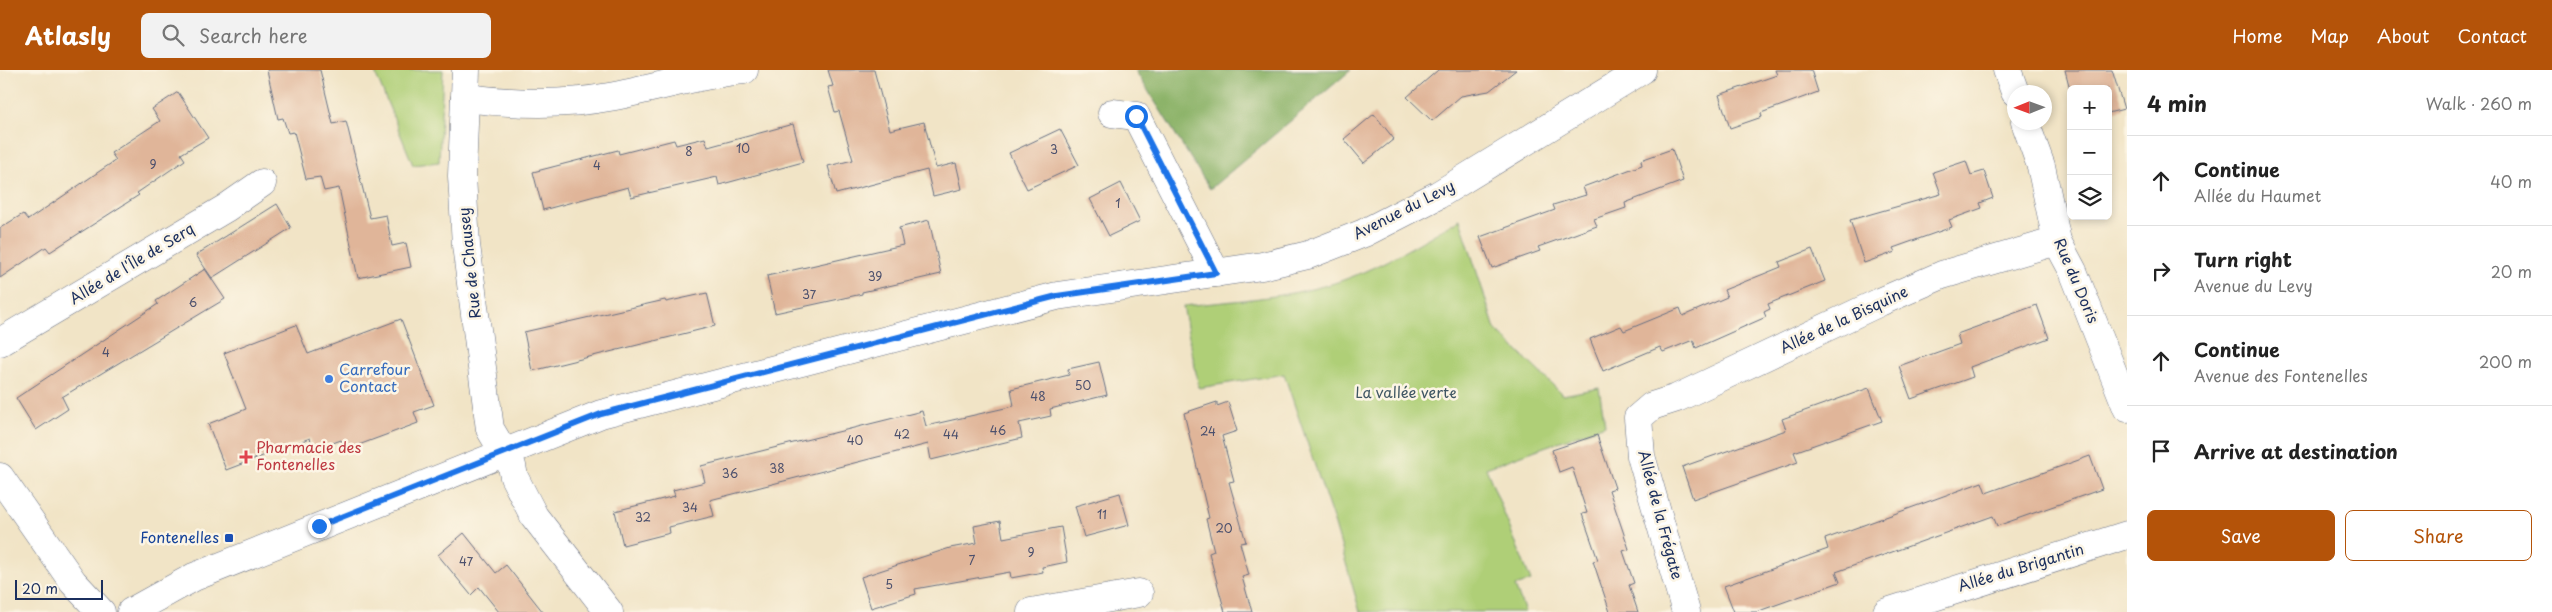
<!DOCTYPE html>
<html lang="en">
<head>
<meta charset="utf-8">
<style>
  :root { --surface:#fff; --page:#f2f2f2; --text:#222; --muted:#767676; --line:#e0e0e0; --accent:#b45309 }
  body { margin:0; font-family:"Playpen Sans",sans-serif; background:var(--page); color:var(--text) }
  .controls { position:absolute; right:15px; top:15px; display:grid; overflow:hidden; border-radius:8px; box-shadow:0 2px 8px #0003 }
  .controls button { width:45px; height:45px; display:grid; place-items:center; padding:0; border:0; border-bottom:1px solid var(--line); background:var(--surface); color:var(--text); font:25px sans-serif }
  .compass { position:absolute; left:2007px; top:15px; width:45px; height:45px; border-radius:50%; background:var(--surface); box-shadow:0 2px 8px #0003; rotate:269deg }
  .scale { position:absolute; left:15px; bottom:12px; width:88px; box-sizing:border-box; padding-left:5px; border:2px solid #1b2f5e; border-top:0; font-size:14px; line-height:18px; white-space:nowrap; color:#1b2f5e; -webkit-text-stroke:4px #fcf5e5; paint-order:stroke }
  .stop { position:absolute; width:15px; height:15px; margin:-11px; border:4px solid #1a73e8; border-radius:50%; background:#fff }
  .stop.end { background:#1a73e8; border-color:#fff; box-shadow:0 1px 5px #0008 }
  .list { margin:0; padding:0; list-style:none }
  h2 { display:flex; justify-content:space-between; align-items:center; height:65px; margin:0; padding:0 20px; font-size:21px }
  h2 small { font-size:16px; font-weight:400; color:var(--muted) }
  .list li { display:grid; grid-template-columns:32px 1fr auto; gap:15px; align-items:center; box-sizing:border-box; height:90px; padding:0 20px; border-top:1px solid var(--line) }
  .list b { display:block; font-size:19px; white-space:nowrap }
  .list p { margin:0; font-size:16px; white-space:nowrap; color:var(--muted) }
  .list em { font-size:16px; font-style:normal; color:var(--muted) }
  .actions { display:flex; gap:10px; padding:15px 20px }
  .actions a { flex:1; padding:11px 0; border:1px solid var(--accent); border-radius:8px; text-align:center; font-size:18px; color:var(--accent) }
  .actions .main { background:var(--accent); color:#fff }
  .icon { flex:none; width:28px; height:28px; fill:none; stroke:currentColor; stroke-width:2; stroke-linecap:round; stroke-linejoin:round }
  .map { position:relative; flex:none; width:2127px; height:542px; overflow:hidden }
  header { display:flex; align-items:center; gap:30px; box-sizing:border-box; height:70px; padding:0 25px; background:var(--accent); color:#fff }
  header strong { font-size:24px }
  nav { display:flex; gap:28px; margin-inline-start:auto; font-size:18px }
  .search { width:350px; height:45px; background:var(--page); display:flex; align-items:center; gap:12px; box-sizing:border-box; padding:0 18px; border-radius:8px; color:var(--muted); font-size:19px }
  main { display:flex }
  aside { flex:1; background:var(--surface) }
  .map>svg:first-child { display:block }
</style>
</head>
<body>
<header>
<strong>Atlasly</strong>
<div class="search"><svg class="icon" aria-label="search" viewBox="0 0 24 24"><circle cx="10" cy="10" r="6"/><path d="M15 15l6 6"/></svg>Search here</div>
<nav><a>Home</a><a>Map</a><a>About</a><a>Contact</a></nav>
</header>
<main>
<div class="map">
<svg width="2127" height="542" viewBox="0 0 2127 542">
  <rect width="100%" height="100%" fill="#fcf5e5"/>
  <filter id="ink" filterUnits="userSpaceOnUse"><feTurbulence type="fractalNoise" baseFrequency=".02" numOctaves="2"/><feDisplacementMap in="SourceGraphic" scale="10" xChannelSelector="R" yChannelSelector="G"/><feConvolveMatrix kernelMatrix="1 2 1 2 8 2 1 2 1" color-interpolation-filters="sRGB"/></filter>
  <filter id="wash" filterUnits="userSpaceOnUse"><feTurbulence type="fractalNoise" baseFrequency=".0096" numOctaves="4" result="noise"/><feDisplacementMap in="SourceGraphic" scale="20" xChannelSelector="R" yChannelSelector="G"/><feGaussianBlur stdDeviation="1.12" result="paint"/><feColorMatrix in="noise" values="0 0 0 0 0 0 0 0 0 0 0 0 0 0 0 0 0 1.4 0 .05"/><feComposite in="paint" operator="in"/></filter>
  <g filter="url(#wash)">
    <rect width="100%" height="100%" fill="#f1e4c6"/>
    <g fill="#afcf77" stroke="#657f6a">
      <path d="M374,0H443L439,92L413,95Z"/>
      <path d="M1460,149L1495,259L1563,325L1599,318L1605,355L1486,398L1531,511L1515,516L1525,542H1360L1335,455L1284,304L1199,318L1183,236C1232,231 1283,228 1331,214C1375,201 1421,172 1460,149Z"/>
    </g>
    <path fill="#8bb268" stroke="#537063" d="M1135,0H1351L1210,119Z"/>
    <g id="blocks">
      <g fill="#e0b599">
        <path d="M267,0H320L333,54L346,51L370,148L386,145L392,176L406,173L411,197L358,208L339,118L324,121L320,107L306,109L294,62L288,63L283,48L278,49Z"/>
        <path d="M828,0H874L890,60L924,52L936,98L956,93L962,119L933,126L927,100L836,124L828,96L853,90L839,41L835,42L828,17L833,16Z"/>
        <path d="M1438,0H1516L1489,21L1461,26L1432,51L1407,27Z"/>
        <path d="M1775,0H1811L1818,22L1761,43L1762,47L1730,58L1719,25L1777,5Z"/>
        <path d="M2065,0H2112L2124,39L2108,43V19H2071V23Z"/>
        <path d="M178,22L208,68L181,84L185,90L137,123L139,125L50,182L46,177L0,208V158L23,144L28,150L116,90L111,83L160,51L152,39Z"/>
        <path d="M1374,44L1394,69L1364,93L1344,69Z"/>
        <path d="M793,54L803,92L719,115L717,107L631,127L628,117L543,140L533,102L618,80L619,84L674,70L676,75L705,68L708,77Z"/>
        <path d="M1060,59L1079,95L1027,119L1009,83Z"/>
        <path d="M1672,79L1683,111L1625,133L1626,138L1594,149L1597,156L1538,177L1540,181L1492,198L1480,167L1555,140L1553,135L1586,125L1583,117L1642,95L1641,90Z"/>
        <path d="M1966,91L1971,105L1984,101L1993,128L1980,133L1982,138L1949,150L1952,157L1893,178L1895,182L1864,193L1850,150L1941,124L1933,102Z"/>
        <path d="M1121,113L1140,151L1109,166L1090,129Z"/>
        <path d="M277,134L291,158L212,208L196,185Z"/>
        <path d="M929,150L941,204L862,222V224L775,243L767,206L903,175L899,158Z"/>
        <path d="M1812,179L1825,211L1768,234L1770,239L1764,242L1766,247L1696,278L1693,270L1663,282L1660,277L1603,301L1590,269L1621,256L1624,261L1680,238L1683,246L1727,227L1724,220L1781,197L1779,192Z"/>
        <path d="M205,199L225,229L62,327L68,339L36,360L16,328L158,234L156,231Z"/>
        <path d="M707,223L715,256L532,301L524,262L665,230L666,232Z"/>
        <path d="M2037,235L2049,268L1970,297L1973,307L1911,329L1899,296L1960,274L1957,264Z"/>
        <path d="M401,249L434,335L414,342L418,353L345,380L341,370L314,380L310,368L226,400L208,354L246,339L224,283L296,255L308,284Z"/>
        <path d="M1099,292L1107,325L1050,339L1051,346L1019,353L1022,368L931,390L928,374L710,430L714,446L669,457L670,463L623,475L615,441L675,426L673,420L705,412L701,396L922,341L926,356L1014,336L1011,319L1069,305L1068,299Z"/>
        <path d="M1869,318L1882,351L1794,382L1798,392L1693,429L1682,397L1786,360L1782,349Z"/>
        <path d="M1217,332V336L1228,332L1237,361L1222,366L1234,411L1229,412L1246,472L1240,473L1249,505L1242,507L1252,542H1225L1209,483L1214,481L1206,449L1209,448L1184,343Z"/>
        <path d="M1597,365L1615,418L1609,420L1629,479L1623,481L1634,513L1629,515L1638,542H1610L1593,491L1598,490L1582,444L1587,443L1572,397L1559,402L1552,380Z"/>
        <path d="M2090,386L2102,419L1997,456L1993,446L1836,502L1840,512L1756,542H1734L1724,516L1828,479L1825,469L1982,412L1986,423Z"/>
        <path d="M1120,423L1129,455L1084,467L1075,436Z"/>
        <path d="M1000,451L1003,468L1061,457L1067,492L1042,497L1043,502L1011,508L1010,502L915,519L916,524L871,538L861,507L950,478L977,473L974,456Z"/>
        <path d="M464,463L496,503L506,495L543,542H499L479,517L471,525L438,485Z"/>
      </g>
    </g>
  </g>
  <g filter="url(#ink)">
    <use href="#blocks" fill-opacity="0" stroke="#666e82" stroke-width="1"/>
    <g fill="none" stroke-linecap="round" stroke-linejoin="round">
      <g stroke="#666e82" stroke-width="29">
        <g id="minor">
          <path d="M466,0L462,106L466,175L490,359L512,396L514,407L534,446L609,542"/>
          <path d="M2007,0L2015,22"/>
          <path d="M465,28C513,34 561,36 609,27C654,19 698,4 744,0"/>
          <path d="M1112,43L1136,46L1216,203"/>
          <path d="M2025,52L2041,96L2057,171L2073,201L2127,338"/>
          <path d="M0,272L226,138L262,113"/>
          <path d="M0,407L73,512L101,542"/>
          <path d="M131,542L194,507L601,344L1057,226L1262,196L1308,185L1364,163L1438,125L1642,0"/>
          <path d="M1031,542L1139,523"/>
          <path d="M1686,542L1641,386L1638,348L1652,336L1677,328L1880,232L1942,205L2057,171"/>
          <path d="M1887,542L2127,465"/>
        </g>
      </g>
      <use href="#minor" stroke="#fff" stroke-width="28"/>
    </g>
  </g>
  <g fill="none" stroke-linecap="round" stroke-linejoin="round" filter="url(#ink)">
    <path stroke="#1a73e8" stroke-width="6" d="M319,456L601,344L1057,226L1216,203L1136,46"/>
  </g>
  <circle fill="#3f7fe0" stroke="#fcf5e5" stroke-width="2" cx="329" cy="309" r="5"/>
  <path fill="#e0444e" stroke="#fcf5e5" stroke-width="2" d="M243.5 379.5h5v5h5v5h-5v5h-5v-5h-5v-5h5z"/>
  <rect fill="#1a4fb4" stroke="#fcf5e5" stroke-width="2" x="224" y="463" width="10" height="10" rx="2.5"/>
  <g text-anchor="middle" stroke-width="5" stroke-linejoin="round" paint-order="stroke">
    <g font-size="12" fill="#4c506d">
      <text x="743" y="83">10</text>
      <text x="1054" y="84">3</text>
      <text x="689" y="86">8</text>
      <text x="153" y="99">9</text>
      <text x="597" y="100">4</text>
      <text x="1118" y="138">1</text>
      <text x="875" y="211">39</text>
      <text x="809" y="229">37</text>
      <text x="193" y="237">6</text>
      <text x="106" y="287">4</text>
      <text x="1083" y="320">50</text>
      <text x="1038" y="331">48</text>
      <text x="998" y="365">46</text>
      <text x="1208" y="366">24</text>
      <text x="902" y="369">42</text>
      <text x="951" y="369">44</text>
      <text x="855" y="375">40</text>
      <text x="777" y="403">38</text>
      <text x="730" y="408">36</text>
      <text x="690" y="442">34</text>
      <text x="1102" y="449">11</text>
      <text x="643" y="452">32</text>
      <text x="1224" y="463">20</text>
      <text x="1031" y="487">9</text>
      <text x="972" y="495">7</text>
      <text x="466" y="496">47</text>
      <text x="889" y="519">5</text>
    </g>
    <g font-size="15" fill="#1b2f5e" stroke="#fcf5e5">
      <text transform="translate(1404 140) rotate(-27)" y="5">Avenue du Levy</text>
      <text transform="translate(470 193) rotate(-96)" y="5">Rue de Chausey</text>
      <text transform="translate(132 194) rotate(-31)" y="5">Allée de l'Île de Serq</text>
      <text transform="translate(2076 211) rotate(67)" y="5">Rue du Doris</text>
      <text transform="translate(1844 250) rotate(-25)" y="5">Allée de la Bisquine</text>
      <text transform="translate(1660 445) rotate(75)" y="5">Allée de la Frégate</text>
      <text transform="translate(2021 498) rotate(-17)" y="5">Allée du Brigantin</text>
    </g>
    <g font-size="15" fill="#366cbe" stroke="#fcf5e5" text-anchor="start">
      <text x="339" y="305">Carrefour<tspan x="339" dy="17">Contact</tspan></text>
    </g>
    <g font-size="15" fill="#405764" stroke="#fcf5e5">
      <text x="1406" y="328">La vallée verte</text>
    </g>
    <g font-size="15" fill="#be3a42" stroke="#fcf5e5" text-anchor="start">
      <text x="256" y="383">Pharmacie des<tspan x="256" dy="17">Fontenelles</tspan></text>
    </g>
    <g font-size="15" fill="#164399" stroke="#fcf5e5" text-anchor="end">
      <text x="219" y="473">Fontenelles</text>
    </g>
  </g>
</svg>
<div class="controls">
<button>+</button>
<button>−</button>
<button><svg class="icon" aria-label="layers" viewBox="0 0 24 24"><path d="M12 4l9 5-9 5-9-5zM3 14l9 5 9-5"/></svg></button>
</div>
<svg class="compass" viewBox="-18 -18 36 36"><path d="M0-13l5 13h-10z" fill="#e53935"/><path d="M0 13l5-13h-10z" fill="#767676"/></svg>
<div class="scale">20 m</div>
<div class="stop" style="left:1136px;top:46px"></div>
<div class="stop end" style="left:319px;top:456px"></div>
</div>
<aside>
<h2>4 min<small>Walk · 260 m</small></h2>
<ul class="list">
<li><svg class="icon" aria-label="ahead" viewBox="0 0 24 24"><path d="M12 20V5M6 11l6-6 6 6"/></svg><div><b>Continue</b><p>Allée du Haumet</p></div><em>40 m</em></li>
<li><svg class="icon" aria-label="right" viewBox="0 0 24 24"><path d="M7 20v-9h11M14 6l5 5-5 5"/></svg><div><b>Turn right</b><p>Avenue du Levy</p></div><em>20 m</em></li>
<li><svg class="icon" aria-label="ahead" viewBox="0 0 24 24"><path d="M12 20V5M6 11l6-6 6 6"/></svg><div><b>Continue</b><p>Avenue des Fontenelles</p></div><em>200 m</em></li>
<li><svg class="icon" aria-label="arrive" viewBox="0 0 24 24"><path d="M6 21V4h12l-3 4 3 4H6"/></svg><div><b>Arrive at destination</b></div></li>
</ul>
<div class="actions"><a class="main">Save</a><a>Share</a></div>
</aside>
</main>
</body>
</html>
